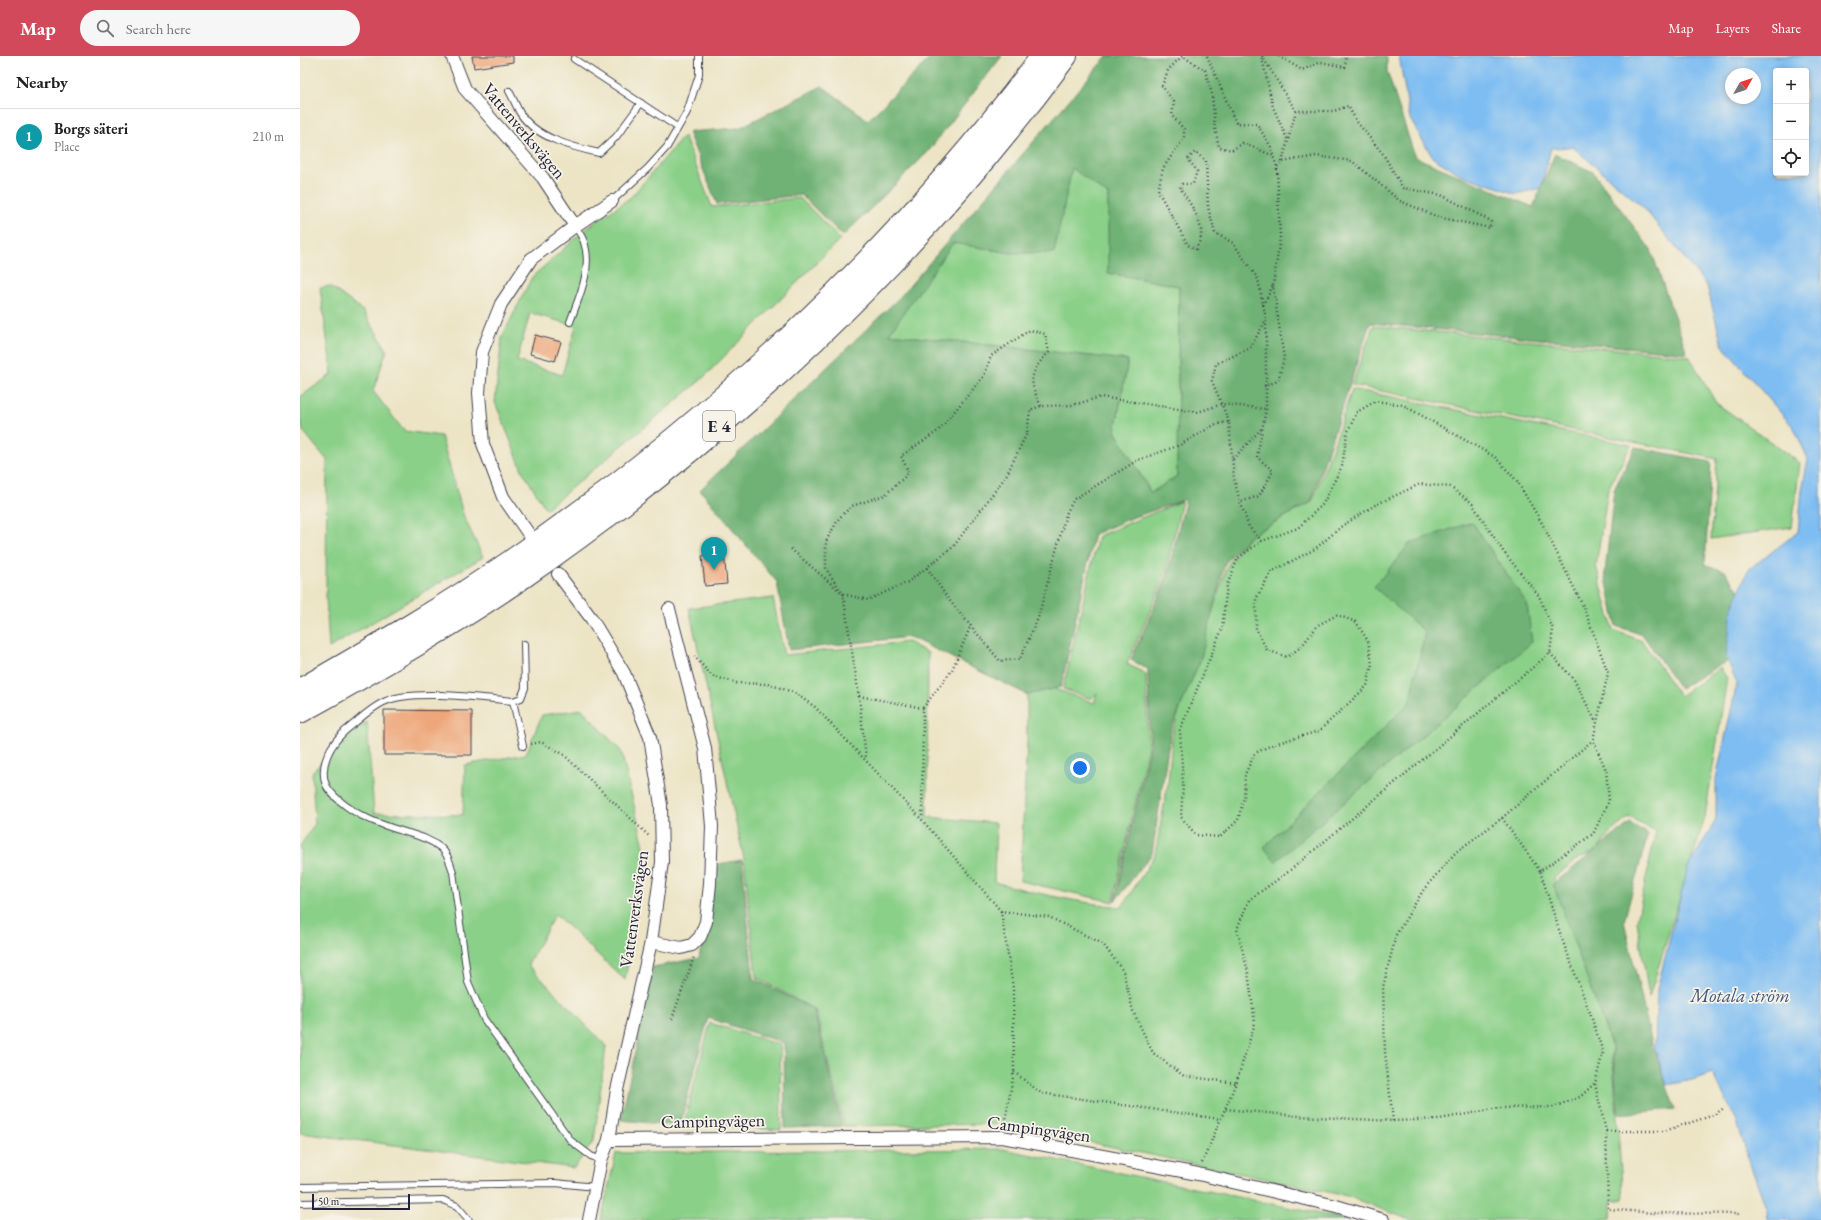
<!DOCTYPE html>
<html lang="en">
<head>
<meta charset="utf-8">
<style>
  :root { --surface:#fff; --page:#f6f6f6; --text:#202124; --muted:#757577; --line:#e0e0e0; --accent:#d1495b }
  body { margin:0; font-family:"EB Garamond",serif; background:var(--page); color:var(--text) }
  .controls { position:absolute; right:12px; top:12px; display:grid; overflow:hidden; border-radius:4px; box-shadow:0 2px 6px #0003 }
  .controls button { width:36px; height:36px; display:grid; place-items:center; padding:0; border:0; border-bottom:1px solid var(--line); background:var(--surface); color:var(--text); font:20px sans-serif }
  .compass { position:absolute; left:1425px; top:12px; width:36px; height:36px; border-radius:50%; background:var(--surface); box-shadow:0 2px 6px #0003; rotate:50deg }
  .scale { position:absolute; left:12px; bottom:10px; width:98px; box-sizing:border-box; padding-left:4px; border:2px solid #22223b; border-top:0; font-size:11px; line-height:14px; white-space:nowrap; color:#22223b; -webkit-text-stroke:3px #f7f3e8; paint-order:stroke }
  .you { position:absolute; left:780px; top:712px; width:14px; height:14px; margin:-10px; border:3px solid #fff; border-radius:50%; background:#1a73e8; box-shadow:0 0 0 6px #1a73e833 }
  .badge { display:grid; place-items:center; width:26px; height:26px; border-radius:50%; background:var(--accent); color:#fff; font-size:13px; font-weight:700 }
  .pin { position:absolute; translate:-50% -33px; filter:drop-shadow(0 1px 2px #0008) }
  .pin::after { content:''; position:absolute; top:21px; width:14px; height:12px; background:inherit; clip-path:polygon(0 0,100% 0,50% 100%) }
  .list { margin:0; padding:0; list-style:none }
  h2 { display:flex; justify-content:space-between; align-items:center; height:52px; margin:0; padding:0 16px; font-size:17px }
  h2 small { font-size:13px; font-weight:400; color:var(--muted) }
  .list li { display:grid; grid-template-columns:26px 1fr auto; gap:12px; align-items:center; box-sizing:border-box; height:56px; padding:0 16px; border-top:1px solid var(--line) }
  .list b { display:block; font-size:15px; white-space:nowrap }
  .list p { margin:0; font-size:13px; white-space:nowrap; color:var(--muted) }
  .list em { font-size:13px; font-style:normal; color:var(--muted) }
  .icon { flex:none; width:22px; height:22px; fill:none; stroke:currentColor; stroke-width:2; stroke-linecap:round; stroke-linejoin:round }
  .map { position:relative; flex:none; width:1521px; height:1164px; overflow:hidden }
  header { display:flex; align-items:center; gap:24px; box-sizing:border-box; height:56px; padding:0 20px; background:var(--accent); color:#fff }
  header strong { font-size:19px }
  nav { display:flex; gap:22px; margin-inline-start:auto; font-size:14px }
  .search { width:280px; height:36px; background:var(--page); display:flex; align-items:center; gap:10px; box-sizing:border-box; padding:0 14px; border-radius:22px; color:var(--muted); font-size:15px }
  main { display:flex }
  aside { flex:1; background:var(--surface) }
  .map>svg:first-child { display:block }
</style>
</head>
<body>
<header>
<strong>Map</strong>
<div class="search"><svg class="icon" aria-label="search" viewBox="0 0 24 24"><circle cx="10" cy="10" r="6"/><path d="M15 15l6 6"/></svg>Search here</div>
<nav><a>Map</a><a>Layers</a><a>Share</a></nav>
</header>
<main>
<aside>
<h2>Nearby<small></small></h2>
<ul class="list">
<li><span class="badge" style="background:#0f9aa8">1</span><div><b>Borgs säteri</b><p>Place</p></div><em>210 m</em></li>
</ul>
</aside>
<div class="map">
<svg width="1521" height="1164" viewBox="0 0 1521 1164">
  <rect width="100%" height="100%" fill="#f7f3e8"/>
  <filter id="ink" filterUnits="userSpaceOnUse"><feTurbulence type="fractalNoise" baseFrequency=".025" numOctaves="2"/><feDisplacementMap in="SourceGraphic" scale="8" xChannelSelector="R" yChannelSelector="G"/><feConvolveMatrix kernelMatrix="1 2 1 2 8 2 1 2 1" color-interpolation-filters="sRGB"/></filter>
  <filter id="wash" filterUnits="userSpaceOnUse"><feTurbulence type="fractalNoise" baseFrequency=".012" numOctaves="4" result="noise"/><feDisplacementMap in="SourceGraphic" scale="16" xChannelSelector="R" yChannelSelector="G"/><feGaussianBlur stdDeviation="0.9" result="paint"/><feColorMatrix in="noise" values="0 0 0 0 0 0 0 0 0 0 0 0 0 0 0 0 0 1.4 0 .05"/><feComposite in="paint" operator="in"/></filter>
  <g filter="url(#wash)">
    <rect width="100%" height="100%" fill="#ece4c5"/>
    <g fill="#8bd089" stroke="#567962" fill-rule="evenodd">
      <path d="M384,80L412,151L500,142L540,183L401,324L246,453L223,416L195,346L202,281L232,221L286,173L331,141ZM230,257L276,270L262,319L217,305Z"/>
      <path d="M772,111L808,139L809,217L879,230L877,420L851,437L815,375L828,304L588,278L653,186L711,197L766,137Z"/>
      <path d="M30,230L63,255L87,294L73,335L104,375L141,380L164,461L183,501L29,592L26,541L27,404L3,375L0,360V341L32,318L20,232Z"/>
      <path d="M1073,270L1389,300L1416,347L1500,407L1492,471L1411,483L1417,403L1052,329Z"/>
      <path d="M1052,333L1331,389L1308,433L1296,510L1313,574L1342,585L1380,640L1420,612L1427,622L1405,761L1349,941L1337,865L1356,775L1329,761L1312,775L1297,794L1276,804L1254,822L1312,992L1323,1143L1312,1145L1311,1162L1296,1164H1110L1047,1140L703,1068L544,1070L515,954L456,921L444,803L389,552L473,542L484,599L608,586L628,597L627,761L696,767L694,826C735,837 779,847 822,851L855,799L868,727L873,674L928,508L951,479L1012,446L1034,388Z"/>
      <path d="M882,445L864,522L827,608L846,618L848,691L813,846L720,825L727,686V623L794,647L797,637L791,643L763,633L798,480Z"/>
      <path d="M282,653L321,695L346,799L325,924L255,858L228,909L306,990L294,1085L274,1112L0,1077V790L15,768L12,717L45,678L67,666L74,757L163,759L165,709L226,698L242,659Z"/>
      <path d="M410,967L480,989L481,1074L384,1068Z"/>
      <path d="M703,1093L1050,1164H301L316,1097Z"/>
    </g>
    <g fill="#70b275" stroke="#496a58" fill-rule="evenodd">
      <path d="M632,0H702L627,97L543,180L501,139L417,148L388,76L439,72L522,30L568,64Z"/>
      <path d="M807,0H1087V15L1115,101L1233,151L1255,98L1293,116L1351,194L1387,297L1070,267L1011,446L950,480L925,507L900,605L871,673L852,798L815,845L850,689L848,613L831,604L866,523L886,443L834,461L794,478L761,631L728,639L610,581L489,594L477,526L400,434L600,241ZM772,112L808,139V217L879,230L877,420L851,437L815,375L828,304L589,278L653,187L711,197H754Z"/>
      <path d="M1335,391L1411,406L1405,509L1425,515L1473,583L1416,611L1380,633L1343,579L1316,570L1305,517L1314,434Z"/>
      <path d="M1172,466L1227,548L1232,586L975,806L964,791L1109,647L1125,576L1074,531L1110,487Z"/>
      <path d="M1330,767L1348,778L1324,865L1352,988L1375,1053L1318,1058L1313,994L1253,828Z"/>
      <path d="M442,804L453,922L514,954L542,1070L485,1072L484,987L408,962L380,1070L321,1064L353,911L399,902L418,808Z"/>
    </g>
    <path fill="#7ebdf2" stroke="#507096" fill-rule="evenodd" d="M1099,0H1521V1164H1468L1467,1154L1449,1105L1436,1063L1412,1017L1392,1024L1367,1029L1355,992L1357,933L1388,811L1416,764V723L1437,627L1426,601L1432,553L1448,514L1498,476L1502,434L1508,403L1494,372L1422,289L1407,230L1344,152L1273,91L1251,92L1241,132L1216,138L1162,119L1133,102L1110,63ZM1476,15H1506V117H1476ZM1431,18H1455V42H1431Z"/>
    <g id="blocks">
      <g fill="#eea77a">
        <path d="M172,0H213V6L174,12Z"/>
        <path d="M235,279L261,286L255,305L230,298Z"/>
        <path d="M424,497L427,528L405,530L402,500Z"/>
        <path d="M84,654L172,655V699H84Z"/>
      </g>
    </g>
  </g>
  <g filter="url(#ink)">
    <use href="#blocks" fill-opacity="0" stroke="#403f50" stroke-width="1"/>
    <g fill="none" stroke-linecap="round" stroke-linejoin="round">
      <g stroke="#403f50" stroke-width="8">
        <g id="service">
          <path d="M274,3L377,71"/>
          <path d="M209,35C213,42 216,50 220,57C236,82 272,91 299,97L316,81L341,47"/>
          <path d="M312,145L348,112L367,91L387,56L399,19V0"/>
          <path d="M270,266C279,241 293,212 284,186C282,180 278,175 275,170"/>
          <path d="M224,588L225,632L221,642L213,645C182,642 113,633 86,645C71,651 58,665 45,675C31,688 20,707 25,726C27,734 34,740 40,745C58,761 82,769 105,776C118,780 130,783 141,792C148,798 150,807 153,816L168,926L184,963L271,1085L291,1100L301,1104"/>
          <path d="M213,645L223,690"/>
          <path d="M0,1131L255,1127L296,1131"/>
          <path d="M0,1147L143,1144L157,1150L169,1164"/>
        </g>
      </g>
      <g stroke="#403f50" stroke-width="14">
        <g id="minor">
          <path d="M152,0L165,33L243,122L275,170"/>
          <path d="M228,477L203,441L183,388L179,337L182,296L201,248L231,203L275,170L312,145"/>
          <path d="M258,518L291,562L324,617L350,681L361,749L362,806L351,886L317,1034L309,1084L301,1104L289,1164"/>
          <path d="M351,886L381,892L392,889L400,881L406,866L410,828L412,770L405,692L369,553"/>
          <path d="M309,1084L702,1081L898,1118L1036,1150L1083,1164"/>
        </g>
      </g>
      <g stroke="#403f50" stroke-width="24">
        <g id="motorway">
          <path d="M0,634C71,593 143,552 211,505C412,366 596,196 742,0"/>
          <path d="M0,656C74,615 148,572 219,524C427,381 616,203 766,0"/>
        </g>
      </g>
      <g stroke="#403f50" stroke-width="2.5" stroke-dasharray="1 3" stroke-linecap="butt">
        <path d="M907,0L936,67L957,68L971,91L974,100L943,87L932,94L919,91L915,72L912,38L905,14L882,0L868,14L862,30L874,46L872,60L884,73V82L863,112L858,135L888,189L896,193C897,190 900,185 901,181C903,165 888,144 880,132L882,128H893L897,115L888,103L895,96L906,105L908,151L915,177L933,187L958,223L966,263V353L957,401L973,415L959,440L940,446"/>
        <path d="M962,0L996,55H1034L1048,50L1057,66L1083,98L1103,132L1141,139L1191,165L1190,172L1138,161L1100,145L1052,105L1016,100L982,106L977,111"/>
        <path d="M979,0L1002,14L1021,6L1045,11L1046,0"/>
        <path d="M962,2L973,51L988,85"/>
        <path d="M982,106L996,55"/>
        <path d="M963,249L973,230"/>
        <path d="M964,330L978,325L984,302L973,230L980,182L977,111L973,100"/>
        <path d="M741,350C728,324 729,317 749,296L745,278L730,274L691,300L684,320L638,375L601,400L609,417L585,439L552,450L539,462L526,485V513L543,538L568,544L608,526L653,491L706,420L727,377L730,354L741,350L773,349L801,341L898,356L922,348L966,353"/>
        <path d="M929,366L912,325L916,308L950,292L966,264"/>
        <path d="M933,403L962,372"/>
        <path d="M491,493L543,538L559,640L623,652L622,763"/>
        <path d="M627,512L649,544L700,605L720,603L738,562L766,458L774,443L838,404L880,389L916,368L929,366L934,422L940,446L949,471L962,485"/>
        <path d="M1250,597L1274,624L1296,666"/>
        <path d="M394,600L412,620L437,627L468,628L493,636L515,651L622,764L701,855L749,861L803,888L823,915L833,955L853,997L884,1020L936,1027"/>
        <path d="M559,640L566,702"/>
        <path d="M623,652L652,614L671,569"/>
        <path d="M231,688L241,686L263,698L350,781"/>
        <path d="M1202,762L1240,815"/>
        <path d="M701,855L713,932L714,1016L704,1070"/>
        <path d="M372,963L394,901"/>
        <path d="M714,1016L741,1037L920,1063"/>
        <path d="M1295,1028L1306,1075L1308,1153L1353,1157L1439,1158"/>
        <path d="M1093,1065L1085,996L1083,931L1096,879L1124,833L1156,796L1202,762L1293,684"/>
        <path d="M1306,1075H1364L1414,1059L1424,1052"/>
        <path d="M902,1107L936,1027L955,967L948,916L937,873L949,844L988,816L1250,597L1253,573L1239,540L1203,495L1171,446L1150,431L1120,428L1075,449L1042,470L1015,493L971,516L956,543V573L967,594L987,601L1001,591L1018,569L1037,559L1056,566L1068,585L1072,608L1067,630L1019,675L974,688L955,697L945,718L944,741L938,764L920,781L896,779L881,761L883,729L880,674L922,573L927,529L938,502L962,485L998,472L1023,448L1042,410L1047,377L1057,356L1076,345L1103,349L1195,401L1217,425L1243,469L1285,554L1308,617L1293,684L1306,714L1309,745L1293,778L1240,815L1263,886L1290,957L1303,996L1295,1027L1280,1041L1253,1051L1199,1052L1140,1063L1093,1065L999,1060L925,1053"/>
      </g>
      <use href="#service" stroke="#fff" stroke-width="6"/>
      <use href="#minor" stroke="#fff" stroke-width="12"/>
      <use href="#motorway" stroke="#fff" stroke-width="22"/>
    </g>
  </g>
  <g text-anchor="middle" stroke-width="3.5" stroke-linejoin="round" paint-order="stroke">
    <rect fill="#f7f3e8" stroke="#62616f" stroke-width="1" x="403" y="355" width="32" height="30" rx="3"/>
    <g font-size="17" font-weight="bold" fill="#22223b">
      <text x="419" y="376">E 4</text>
    </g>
    <g font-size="18" fill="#22223b" stroke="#f7f3e8">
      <text transform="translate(224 75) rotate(50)" y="6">Vattenverksvägen</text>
      <text transform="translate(334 853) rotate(-82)" y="6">Vattenverksvägen</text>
      <text transform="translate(413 1065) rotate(-1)" y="6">Campingvägen</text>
      <text transform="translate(739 1073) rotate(8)" y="6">Campingvägen</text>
    </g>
    <g font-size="19" font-style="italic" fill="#42587b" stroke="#f7f3e8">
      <text x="1440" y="946">Motala ström</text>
    </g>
  </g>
</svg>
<div class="controls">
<button>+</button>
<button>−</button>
<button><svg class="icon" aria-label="locate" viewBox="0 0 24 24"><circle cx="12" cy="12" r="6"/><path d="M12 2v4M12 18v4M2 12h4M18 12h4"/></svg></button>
</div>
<svg class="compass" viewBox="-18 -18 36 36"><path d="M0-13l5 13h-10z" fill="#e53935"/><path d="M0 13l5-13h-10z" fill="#757577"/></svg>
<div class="scale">50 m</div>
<div class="you"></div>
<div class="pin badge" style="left:414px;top:514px;background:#0f9aa8">1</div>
</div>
</main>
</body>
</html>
